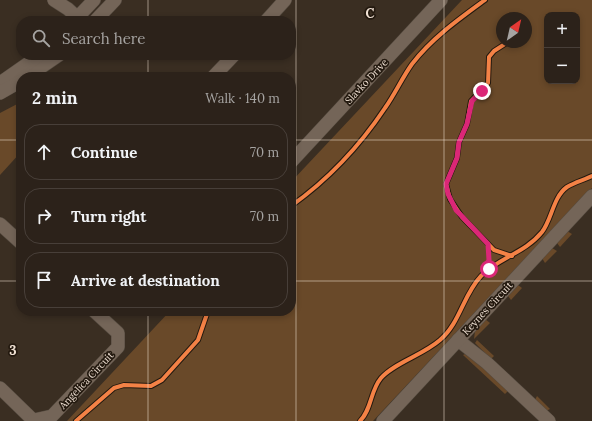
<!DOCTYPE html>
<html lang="en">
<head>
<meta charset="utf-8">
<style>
  :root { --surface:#2c221a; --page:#382f27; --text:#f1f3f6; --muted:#a6a4a2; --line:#483f39 }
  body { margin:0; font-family:Lora,serif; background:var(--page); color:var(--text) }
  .controls { position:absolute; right:12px; top:12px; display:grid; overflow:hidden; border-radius:8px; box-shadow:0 2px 6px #0003 }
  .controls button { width:36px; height:36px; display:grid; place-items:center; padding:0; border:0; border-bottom:1px solid var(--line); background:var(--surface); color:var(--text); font:20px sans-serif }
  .compass { position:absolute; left:496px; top:12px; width:36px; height:36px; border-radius:50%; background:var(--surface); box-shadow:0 2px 6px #0003; rotate:34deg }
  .stop { position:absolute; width:12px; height:12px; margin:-9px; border:3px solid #db2777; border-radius:50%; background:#fff }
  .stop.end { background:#db2777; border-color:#fff; box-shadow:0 1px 4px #0008 }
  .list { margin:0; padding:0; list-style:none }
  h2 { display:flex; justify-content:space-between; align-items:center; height:52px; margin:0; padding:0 16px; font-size:17px }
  h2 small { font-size:13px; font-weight:400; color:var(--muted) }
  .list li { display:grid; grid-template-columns:26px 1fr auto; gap:12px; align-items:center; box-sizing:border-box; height:56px; margin:0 8px 8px; padding:0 8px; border:1px solid var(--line); border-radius:16px }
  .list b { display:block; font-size:15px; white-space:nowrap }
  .list em { font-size:13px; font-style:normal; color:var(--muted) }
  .icon { flex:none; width:22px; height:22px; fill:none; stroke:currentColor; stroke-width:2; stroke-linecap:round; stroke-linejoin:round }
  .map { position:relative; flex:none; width:592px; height:421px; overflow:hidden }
  .search { position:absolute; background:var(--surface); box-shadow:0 2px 6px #0003; left:16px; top:16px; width:280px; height:44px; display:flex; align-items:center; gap:10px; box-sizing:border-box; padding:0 14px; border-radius:16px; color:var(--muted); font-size:15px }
  .panel { position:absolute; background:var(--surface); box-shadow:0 2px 6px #0003; left:16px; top:72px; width:280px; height:244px; border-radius:16px }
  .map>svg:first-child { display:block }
</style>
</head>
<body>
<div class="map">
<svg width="592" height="421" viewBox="0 0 592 421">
  <rect width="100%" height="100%" fill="#3a2e22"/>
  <g fill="#694929" fill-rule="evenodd">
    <path d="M462,0H592V188L373,421H67L170,311H291V182ZM547,15H577V81H547ZM502,18H526V42H502Z"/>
    <path d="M21,102V152L0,175V113Z"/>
    <path d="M567,231L572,234L560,247L557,243Z"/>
    <path d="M552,248L557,251L545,263L542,258Z"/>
    <path d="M518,285L522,288L511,300L508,296Z"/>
    <path d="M485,319L490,323L474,339L475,331Z"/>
    <path d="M477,340L494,356L491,359L475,343Z"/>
    <path d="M467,353L508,391L505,394L463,355Z"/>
    <path d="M537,396L550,409L546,411L535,400Z"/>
  </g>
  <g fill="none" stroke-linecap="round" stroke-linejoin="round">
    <g stroke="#554b40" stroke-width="14">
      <g id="minor">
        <path d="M54,0L68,9L81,21"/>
        <path d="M74,21L94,0"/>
        <path d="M95,21L115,0"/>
        <path d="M266,21L285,0"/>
        <path d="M27,77L59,55"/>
        <path d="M213,77L234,55"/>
        <path d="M0,83L40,55"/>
        <path d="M0,93L21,81"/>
        <path d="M291,162L441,0"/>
        <path d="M0,224L21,243"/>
        <path d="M458,340L487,363L549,421"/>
        <path d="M0,388L34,421"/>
        <path d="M34,420L52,416L118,347V333L94,311"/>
        <path d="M383,421L592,196"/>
      </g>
    </g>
    <use href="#minor" stroke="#746558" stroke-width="13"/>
    <g stroke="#23190f" stroke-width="6">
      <g id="cycleway">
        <path d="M508,42L494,51L489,57L488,83L471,101L467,124L459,142L457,158L446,184L450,199L462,217L494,250L512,256"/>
        <path d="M291,206C329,179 359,147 385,108C395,94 402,78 412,64C432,38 459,19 485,0"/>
        <path d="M76,421L114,388L124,385L151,386L162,380L198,340L208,311"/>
        <path d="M360,421C372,409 370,391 381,378C394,363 423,355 440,340C460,323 463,295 481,276C498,258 525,253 542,232C552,219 553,197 567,187C575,182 584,180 592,176"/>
      </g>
    </g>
    <use href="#cycleway" stroke="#f48246" stroke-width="4"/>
  </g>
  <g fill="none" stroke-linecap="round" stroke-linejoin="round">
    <path stroke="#db2777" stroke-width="5" d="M482,91L472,101L467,124L459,142L457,158L446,184L448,194L456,210L488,244L489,260L484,273L489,269"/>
  </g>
  <path fill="none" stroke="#f0e1d4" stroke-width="1" stroke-opacity="0.55" d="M148,0V21M296,0V421M444,0V421M148,55V77M0,140H21M291,140H592M0,281H21M291,281H592M148,311V421"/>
  <g text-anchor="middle" stroke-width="3.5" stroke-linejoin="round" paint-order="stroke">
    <g font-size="10" fill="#f0e1d4" stroke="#23190f">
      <text transform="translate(366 81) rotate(-47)" y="4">Slavko Drive</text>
      <text transform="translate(487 308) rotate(-47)" y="4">Keynes Circuit</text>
      <text transform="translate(86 380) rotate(-47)" y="4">Angelica Circuit</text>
    </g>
  </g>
  <g font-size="13" text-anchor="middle" font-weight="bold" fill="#f0e1d4" stroke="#23190f" stroke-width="3.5" stroke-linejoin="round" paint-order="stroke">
    <text x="370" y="18">C</text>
    <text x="13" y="355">3</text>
  </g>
</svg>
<div class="controls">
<button>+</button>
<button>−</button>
</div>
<svg class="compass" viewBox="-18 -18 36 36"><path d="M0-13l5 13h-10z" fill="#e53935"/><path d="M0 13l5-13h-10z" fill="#a6a4a2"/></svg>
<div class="stop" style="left:489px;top:269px"></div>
<div class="stop end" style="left:482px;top:91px"></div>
<div class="search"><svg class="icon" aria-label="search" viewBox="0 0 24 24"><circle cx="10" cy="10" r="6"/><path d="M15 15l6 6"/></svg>Search here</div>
<section class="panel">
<h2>2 min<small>Walk · 140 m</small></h2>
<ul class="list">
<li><svg class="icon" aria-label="ahead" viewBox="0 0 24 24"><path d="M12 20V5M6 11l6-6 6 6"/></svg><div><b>Continue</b></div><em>70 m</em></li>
<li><svg class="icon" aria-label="right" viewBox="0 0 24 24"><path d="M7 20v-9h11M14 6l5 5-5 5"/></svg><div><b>Turn right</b></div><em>70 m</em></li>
<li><svg class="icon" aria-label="arrive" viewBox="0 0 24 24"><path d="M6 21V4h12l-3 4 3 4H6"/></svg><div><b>Arrive at destination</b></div></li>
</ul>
</section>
</div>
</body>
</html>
